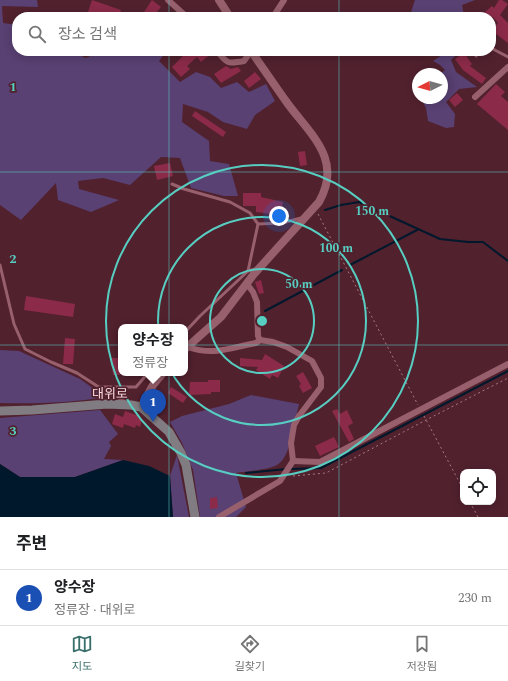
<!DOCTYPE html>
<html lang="ko">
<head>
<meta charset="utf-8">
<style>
  :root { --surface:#fff; --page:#f6f6f6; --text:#202124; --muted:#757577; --line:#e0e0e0; --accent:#396f6b }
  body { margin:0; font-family:Spectral,"Noto Sans KR",serif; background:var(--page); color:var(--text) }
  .controls { position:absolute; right:12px; bottom:12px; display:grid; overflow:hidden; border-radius:8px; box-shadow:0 2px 10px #0003 }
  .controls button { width:36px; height:36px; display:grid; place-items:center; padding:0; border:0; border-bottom:1px solid var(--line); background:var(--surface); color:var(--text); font:20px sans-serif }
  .compass { position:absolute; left:412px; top:68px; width:36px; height:36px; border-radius:50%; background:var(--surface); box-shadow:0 2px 10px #0003; rotate:265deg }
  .you { position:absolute; left:279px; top:216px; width:14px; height:14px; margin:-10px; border:3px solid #fff; border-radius:50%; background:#1a73e8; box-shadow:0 0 0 6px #1a73e833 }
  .badge { display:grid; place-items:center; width:26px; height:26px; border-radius:50%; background:var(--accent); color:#fff; font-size:13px; font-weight:700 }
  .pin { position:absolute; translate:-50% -33px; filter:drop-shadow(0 1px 2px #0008) }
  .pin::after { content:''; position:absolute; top:21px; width:14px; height:12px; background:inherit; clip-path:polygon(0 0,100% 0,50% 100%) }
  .popup { position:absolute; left:118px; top:324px; width:70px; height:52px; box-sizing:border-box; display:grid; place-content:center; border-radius:8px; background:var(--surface); filter:drop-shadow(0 1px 3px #0005); font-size:13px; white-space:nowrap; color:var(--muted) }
  .popup b { font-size:15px; color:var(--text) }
  .popup::after { content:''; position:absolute; left:50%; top:100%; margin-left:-8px; border:8px solid transparent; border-top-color:var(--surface) }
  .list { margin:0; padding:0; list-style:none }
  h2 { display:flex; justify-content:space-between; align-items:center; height:52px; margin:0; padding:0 16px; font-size:17px }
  h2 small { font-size:13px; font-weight:400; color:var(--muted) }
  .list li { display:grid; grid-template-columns:26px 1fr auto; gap:12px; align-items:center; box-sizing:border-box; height:56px; padding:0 16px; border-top:1px solid var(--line) }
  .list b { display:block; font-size:15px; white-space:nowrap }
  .list p { margin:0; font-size:13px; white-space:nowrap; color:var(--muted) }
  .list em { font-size:13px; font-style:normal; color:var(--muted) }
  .icon { flex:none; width:22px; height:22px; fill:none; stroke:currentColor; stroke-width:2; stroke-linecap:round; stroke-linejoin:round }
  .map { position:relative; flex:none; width:508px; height:517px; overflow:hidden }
  .search { position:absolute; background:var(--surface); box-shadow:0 2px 10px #0003; left:12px; right:12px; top:12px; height:44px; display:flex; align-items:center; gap:10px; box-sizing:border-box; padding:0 14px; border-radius:16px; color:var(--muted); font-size:15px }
  .sheet { height:108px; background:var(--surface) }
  nav { display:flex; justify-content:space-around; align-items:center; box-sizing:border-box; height:56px; border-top:1px solid var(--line); background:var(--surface); font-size:11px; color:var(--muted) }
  nav a { display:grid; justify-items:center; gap:2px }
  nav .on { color:var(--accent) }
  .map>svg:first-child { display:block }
</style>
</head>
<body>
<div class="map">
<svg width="508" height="517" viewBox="0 0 508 517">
  <rect width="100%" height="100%" fill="#51212e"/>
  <g fill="#594173">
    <path d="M0,0H37L38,7L2,6L3,23L17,25V51H71L86,58L100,51H167L159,61L180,82L196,72L210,77L221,88L237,82L249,92L266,84L275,101L255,115L247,129L223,122L208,112L183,104L182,122L209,141L210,161L229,164L238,196H224L191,188L180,158L161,157L130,185L103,178L78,181L79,189L119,200L91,212L58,200L56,183L21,220L0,205Z"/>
    <path d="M415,0H475L462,5L464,15L462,17H404L411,12Z"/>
    <path d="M442,51H460L451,60L456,72L477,87L459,89L446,102L455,114L454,127L446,128L428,121L426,108L421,98H442V74H440L445,70L440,65L433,61L442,55Z"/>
    <path d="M0,350L19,351L80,379L105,397C71,403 35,404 0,403Z"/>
    <path d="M251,395L299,404C295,419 291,458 277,465C267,470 248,471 236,473L246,507L236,517H200L193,470L182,443L170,422L182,416L229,404Z"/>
    <path d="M100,410L118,434L109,442L111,446L104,459L123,460L75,477H20L0,464V418Z"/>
    <path d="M177,455L189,517H173L170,476Z"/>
  </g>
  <path fill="#00182c" d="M123,460L149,466L170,476L173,517H0V464L20,477H75Z"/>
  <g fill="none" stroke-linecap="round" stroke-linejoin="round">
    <g stroke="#00182c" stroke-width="2">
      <path d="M325,210L341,205L359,202L440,239L468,242H483L508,261"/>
      <path d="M350,265L417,230"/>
      <path d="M265,311L342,270"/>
      <path d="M291,469L321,468L508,371"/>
      <path d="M246,473L286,469"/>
    </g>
  </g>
  <g fill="#8b2b49">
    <path d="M92,0L121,10L119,17H104L88,12Z"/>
    <path d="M152,0L161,7L153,17H150L144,12Z"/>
    <path d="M499,0H502L508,4L500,15L508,23V43L492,31L498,23L493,17H479L492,6L494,8Z"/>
    <path d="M182,51H213V52L201,62L197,57L187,66L190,69L181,77L172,67L185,54Z"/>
    <path d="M464,53L472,64L470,66L486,78L482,84L463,70L455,59Z"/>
    <path d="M226,66L231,69L238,67L241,71L221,83L214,74Z"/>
    <path d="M255,72L261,79L249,88L244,81Z"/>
    <path d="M496,84L505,92L501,96L508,102V130L477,104Z"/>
    <path d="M457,93L463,100L455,107L449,100Z"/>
    <path d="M195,111L226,132L223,137L192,116Z"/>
    <path d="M305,151L307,165L300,166L298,152Z"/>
    <path d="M170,163L173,176L157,180L154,166Z"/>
    <path d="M243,193H261V197L283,202L281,211L272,209V214L256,212V206H243Z"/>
    <path d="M261,280L264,293L259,294L255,282Z"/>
    <path d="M26,296L75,304L73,317L24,310Z"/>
    <path d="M65,338L75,339L73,364H63Z"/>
    <path d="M265,354L284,366L278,378L272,375L270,379L256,370L258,367L240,366V358L262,360Z"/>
    <path d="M111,358H121L120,375H113Z"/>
    <path d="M303,372L312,388L303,393L299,386L301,384L296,376Z"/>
    <path d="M208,380H220V392H211V394L189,395L190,382H208Z"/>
    <path d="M171,387L187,397L183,403L168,393Z"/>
    <path d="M337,409L340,414L347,410L353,423L348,426L354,439L349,442L332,411Z"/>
    <path d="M125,411L139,416L138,418L142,419L140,427L136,425L135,428L124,424L123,428L112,424L115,414L123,417Z"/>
    <path d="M334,437L339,447L320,456L315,446Z"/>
    <path d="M217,497L218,508L210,509V498Z"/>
  </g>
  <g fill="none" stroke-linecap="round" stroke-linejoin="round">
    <g stroke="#a47b85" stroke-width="1" stroke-dasharray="2 3" stroke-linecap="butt">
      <path d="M318,214L418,405"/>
      <path d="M424,416L463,489"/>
      <path d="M293,476L326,473L426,420L508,378"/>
      <path d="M470,502L478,517"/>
    </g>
    <g stroke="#97606c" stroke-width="3">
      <path d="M491,48L508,57"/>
      <path d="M476,56L481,51"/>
      <path d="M172,184L184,189L230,202L250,213L258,224L248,271"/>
      <path d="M258,224L282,223L301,218"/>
      <path d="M0,265L14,324L25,349L51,362L77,373L108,393L124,401"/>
      <path d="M185,332L200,316L248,271L255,269"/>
      <path d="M100,387H136L148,373"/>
    </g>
    <g stroke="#97606c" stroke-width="6">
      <path d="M168,0L187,17"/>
      <path d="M273,17L284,0"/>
      <path d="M217,51C227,64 228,64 244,61L251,51"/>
      <path d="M475,97L508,67"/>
      <path d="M187,347C215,356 229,348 256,343L260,340"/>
      <path d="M293,461L320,462L508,364"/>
      <path d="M219,517L280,481L293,461L291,443L294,425L299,416L321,387V378L312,361L287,347L273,342L260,340L258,336L257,302L253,292L247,284"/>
    </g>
    <g stroke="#97606c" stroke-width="8">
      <path d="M219,0L230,17"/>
      <path d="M185,349L221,317L254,274L319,202C343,160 311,135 288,104C275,86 263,68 251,51"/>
      <path d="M141,407L153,385L163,373"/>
    </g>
    <path stroke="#817c81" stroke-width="9" d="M0,411L32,410L107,404L131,405L141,407L169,432L181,453L186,465L195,517"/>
  </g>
  <path fill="none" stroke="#57cec1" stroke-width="1" stroke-opacity="0.55" d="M169,0V17M339,0V17M169,51V517M339,51V517M0,172H508M0,345H508"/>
  <g fill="none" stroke="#57cec1" stroke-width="2">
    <circle cx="262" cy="321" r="52"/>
    <circle cx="262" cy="321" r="104"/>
    <circle cx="262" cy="321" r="156"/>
  </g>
  <g text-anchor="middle" stroke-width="3.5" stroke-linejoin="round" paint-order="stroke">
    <g font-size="13" fill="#fadae0" stroke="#51212e">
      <text x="110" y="398">대위로</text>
    </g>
  </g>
  <g font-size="13" text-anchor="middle" font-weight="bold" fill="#57cec1" stroke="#51212e" stroke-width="3.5" stroke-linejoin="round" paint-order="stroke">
    <text x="13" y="91">1</text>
    <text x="13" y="263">2</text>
    <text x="13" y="435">3</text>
  </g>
  <circle cx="262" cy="321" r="6" fill="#57cec1" stroke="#51212e" stroke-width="2"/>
  <g font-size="12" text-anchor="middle" font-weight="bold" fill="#57cec1" stroke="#51212e" stroke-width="3.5" stroke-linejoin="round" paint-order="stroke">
    <text x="372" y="215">150 m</text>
    <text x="336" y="252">100 m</text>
    <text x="299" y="288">50 m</text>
  </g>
</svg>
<div class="controls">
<button><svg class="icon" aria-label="locate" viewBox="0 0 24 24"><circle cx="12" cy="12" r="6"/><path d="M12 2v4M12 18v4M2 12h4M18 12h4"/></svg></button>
</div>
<svg class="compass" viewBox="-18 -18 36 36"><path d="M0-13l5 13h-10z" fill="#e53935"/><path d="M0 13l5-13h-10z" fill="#757577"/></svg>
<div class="you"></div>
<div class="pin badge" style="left:153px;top:422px;background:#1a4fb4">1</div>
<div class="popup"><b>양수장</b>정류장</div>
<div class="search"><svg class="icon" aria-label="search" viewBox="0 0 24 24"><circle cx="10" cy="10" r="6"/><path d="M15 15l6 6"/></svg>장소 검색</div>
</div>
<section class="sheet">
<h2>주변<small></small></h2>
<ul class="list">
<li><span class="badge" style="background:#1a4fb4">1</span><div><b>양수장</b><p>정류장 · 대위로</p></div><em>230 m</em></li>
</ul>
</section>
<nav>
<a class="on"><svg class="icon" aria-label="map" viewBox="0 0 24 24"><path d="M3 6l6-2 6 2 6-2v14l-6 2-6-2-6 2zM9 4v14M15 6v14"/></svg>지도</a>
<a><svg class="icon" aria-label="directions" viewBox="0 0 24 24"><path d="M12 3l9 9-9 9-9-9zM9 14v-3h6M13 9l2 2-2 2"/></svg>길찾기</a>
<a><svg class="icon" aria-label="saved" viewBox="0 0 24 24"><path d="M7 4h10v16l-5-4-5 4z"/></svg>저장됨</a>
</nav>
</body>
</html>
